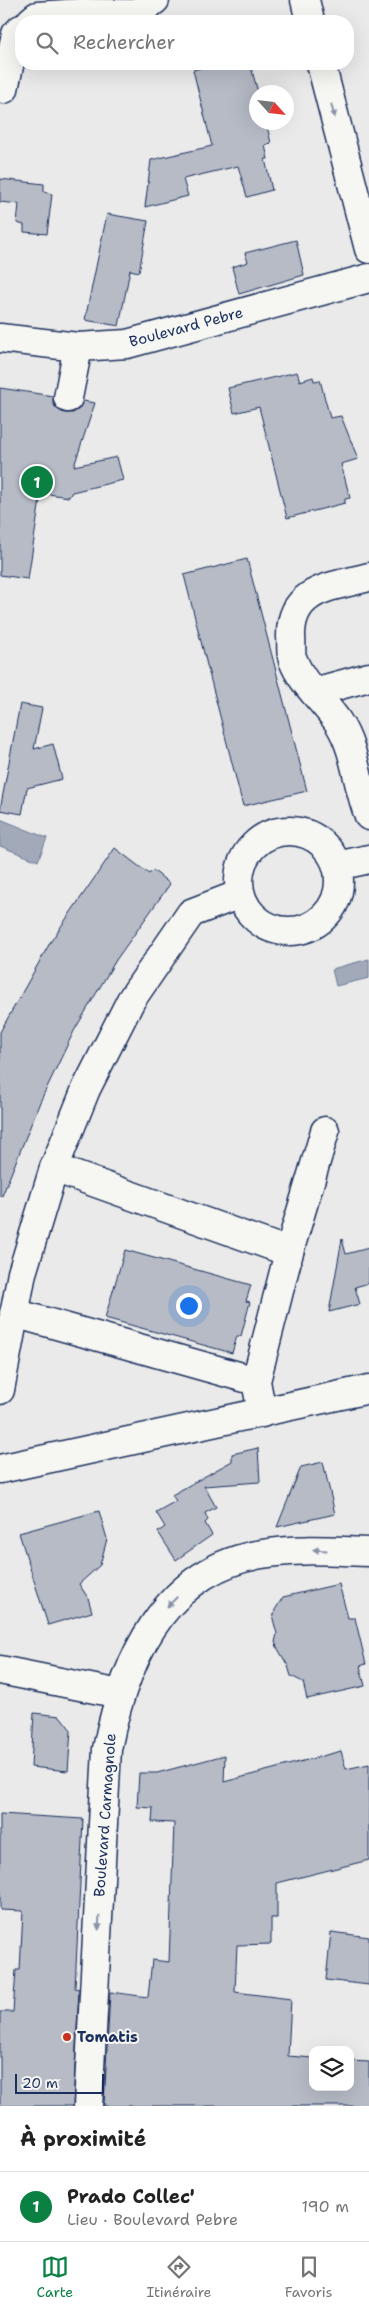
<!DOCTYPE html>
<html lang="fr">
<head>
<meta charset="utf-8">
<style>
  :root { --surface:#fff; --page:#f2f2f2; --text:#222; --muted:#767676; --line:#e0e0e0; --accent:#0b8043 }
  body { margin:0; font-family:"Shantell Sans",sans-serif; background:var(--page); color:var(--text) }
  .controls { position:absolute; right:15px; bottom:15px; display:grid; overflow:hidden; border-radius:10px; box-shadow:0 5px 20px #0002 }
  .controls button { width:45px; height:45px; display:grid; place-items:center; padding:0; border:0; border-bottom:1px solid var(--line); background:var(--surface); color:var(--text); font:25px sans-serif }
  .compass { position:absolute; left:249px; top:85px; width:45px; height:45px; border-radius:50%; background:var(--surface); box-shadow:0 5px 20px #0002; rotate:117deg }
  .scale { position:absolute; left:15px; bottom:12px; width:89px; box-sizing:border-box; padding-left:5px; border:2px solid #1b2f5e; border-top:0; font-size:14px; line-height:18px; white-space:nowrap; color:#1b2f5e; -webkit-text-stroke:4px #f6f6f2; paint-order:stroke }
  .you { position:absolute; left:188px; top:1305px; width:18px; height:18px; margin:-12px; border:4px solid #fff; border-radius:50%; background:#1a73e8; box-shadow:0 0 0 8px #1a73e833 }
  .badge { display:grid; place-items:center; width:32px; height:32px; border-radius:50%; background:var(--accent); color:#fff; font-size:16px; font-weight:700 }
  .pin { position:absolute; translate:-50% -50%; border:2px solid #fff; box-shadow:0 1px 5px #0006 }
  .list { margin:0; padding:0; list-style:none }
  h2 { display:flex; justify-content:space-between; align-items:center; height:65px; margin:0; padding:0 20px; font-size:21px }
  h2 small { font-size:16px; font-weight:400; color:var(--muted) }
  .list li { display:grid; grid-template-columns:32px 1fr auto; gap:15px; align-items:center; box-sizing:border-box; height:70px; padding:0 20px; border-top:1px solid var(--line) }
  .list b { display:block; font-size:19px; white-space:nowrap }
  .list p { margin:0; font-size:16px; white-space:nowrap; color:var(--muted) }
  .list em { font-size:16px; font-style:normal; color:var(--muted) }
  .icon { flex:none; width:28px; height:28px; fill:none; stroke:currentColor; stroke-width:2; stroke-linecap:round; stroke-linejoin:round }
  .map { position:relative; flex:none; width:369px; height:2106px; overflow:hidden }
  .search { position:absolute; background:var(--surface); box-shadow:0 5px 20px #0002; left:15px; right:15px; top:15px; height:55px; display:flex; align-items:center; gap:12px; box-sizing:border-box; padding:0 18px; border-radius:20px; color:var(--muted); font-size:19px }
  .sheet { height:135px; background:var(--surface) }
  nav { display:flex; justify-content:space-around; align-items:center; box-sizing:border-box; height:70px; border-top:1px solid var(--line); background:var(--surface); font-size:14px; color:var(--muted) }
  nav a { display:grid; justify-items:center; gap:2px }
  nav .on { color:var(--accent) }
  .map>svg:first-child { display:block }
</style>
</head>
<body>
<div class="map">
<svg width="369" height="2106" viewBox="0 0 369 2106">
  <rect width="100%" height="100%" fill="#e9eae9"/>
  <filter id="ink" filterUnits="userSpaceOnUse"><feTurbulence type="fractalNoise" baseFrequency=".02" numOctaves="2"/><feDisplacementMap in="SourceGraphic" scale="10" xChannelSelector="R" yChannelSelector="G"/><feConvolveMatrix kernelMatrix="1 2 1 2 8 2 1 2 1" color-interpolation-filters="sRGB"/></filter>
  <g filter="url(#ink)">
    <g fill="#a2aaba" stroke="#6c7995">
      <path d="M0,819L47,838L38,861L0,846Z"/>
      <path d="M369,959V978L336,986L332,969Z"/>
    </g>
    <g fill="#b6bbc6" stroke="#1b2f5e">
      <path d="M216,64H250L258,92L256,122H266L271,143L265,145L268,159H265L272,190L247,197L238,166L183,179L188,196L145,207L151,160L212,146L193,70Z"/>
      <path d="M0,179L44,184V192L52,194L47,234L24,232V225L17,223L19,204L0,202Z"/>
      <path d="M107,214L148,221L139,272L130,270L119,326L85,320Z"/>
      <path d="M296,240L304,275L239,294L232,267L248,262L245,253Z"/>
      <path d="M297,372L300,381L313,377L314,381L320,380L330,418L341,416L358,459L341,464L350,498L345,499V503L287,518L259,407L234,413L228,388Z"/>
      <path d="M0,388L53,396V404L57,409L65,413H73L79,409L83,401L95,403L74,466L117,457L123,480L72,492L69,497L41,493L28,579L0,575Z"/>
      <path d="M247,559L307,791L243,806L184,575Z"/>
      <path d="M20,704L42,708L34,749L53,744L62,779L27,788L22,814L0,810Z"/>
      <path d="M115,848L149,874L153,870L170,884L116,960L74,1031L40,1102L2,1196H0V1032L51,941Z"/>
      <path d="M342,1239L346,1254L369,1248V1283L355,1287L360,1304L329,1312Z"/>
      <path d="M125,1250L251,1285L246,1301L250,1302L241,1336H237L232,1353L105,1318Z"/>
      <path d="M258,1448L260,1482L204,1486L216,1507L205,1513L208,1520L205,1523L212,1535L176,1560L158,1532L165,1527L156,1512L176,1501L172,1495L232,1461V1454Z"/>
      <path d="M323,1462L335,1514L277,1527L301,1467Z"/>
      <path d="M99,1511L107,1539L100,1565L79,1584L88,1598L92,1612L48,1625L19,1533Z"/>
      <path d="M339,1584L348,1618H355L366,1664L360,1666L365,1686L307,1699L303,1682L291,1676L288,1666L278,1649L275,1642L277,1634L273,1619L275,1610L283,1597Z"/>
      <path d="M34,1713L60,1716L71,1730L68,1771L31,1767Z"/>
      <path d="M341,1751L346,1769L369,1764V1860L277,1883V1918H271V1944L237,1945L235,1992L291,1999L288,2056L313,2058V2087H350V2061L369,2062V2106H104L110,1992L148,1997L152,1960L169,1962L174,1823L152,1822L153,1808L137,1807L139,1773H157L225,1755L224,1782Z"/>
      <path d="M0,1814L83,1819L75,1988L79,1989L73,2106H0V2012H13L16,1970H20L23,1911L0,1910Z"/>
      <path d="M331,1932L369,1937V1985L326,1980Z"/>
    </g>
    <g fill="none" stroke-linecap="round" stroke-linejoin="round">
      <g stroke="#1b2f5e" stroke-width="31">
        <g id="minor">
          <path d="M305,0L310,21"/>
          <path d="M31,21L37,16L81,13L136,14L155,0"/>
          <path d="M321,64L369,249"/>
          <path d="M4,89L16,34L21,29"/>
          <path d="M0,338L78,347L127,344L369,278"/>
          <path d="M68,398L78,347"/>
          <path d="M369,577C332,587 290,588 291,637C292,644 290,654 293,660C302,684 324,701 338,722C357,751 356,785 369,816"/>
          <path d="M314,692L369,677"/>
          <circle cx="289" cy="881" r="50"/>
          <path d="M337,866L369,859"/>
          <path d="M54,1168L289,1252"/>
          <path d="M14,1313L256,1381"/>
          <path d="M0,1390L22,1273L54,1168L86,1089L131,1000L191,913L240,894"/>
          <path d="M262,1413L256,1381L289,1252L325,1131"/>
          <path d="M0,1469L369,1389"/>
          <path d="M0,1670L120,1694"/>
          <path d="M88,2106L107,1749C124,1662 164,1569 262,1554C298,1548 333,1551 369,1552"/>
        </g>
      </g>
      <use href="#minor" stroke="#f6f6f2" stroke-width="28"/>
    </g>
    <defs><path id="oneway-solid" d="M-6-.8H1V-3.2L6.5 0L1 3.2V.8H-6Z" transform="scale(1.25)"/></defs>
    <g fill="#8892a8">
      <use href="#oneway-solid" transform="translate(333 111) rotate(76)"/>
      <use href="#oneway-solid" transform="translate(320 1550) rotate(-177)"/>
      <use href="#oneway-solid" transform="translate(172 1602) rotate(135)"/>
      <use href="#oneway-solid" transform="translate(99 1923) rotate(93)"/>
    </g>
  </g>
  <circle fill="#c8321e" stroke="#f6f6f2" stroke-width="2" cx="67" cy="2037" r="5"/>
  <g text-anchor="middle" stroke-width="4" stroke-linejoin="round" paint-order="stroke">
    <g font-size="15" fill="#1b2f5e" stroke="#f6f6f2">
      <text transform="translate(186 327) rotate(-15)" y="5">Boulevard Pebre</text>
      <text transform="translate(105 1815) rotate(-86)" y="5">Boulevard Carmagnole</text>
    </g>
    <g font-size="15" font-weight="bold" fill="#1b2f5e" stroke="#f6f6f2" text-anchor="start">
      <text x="77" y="2042">Tomatis</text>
    </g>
  </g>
</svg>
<div class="controls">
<button><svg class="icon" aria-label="layers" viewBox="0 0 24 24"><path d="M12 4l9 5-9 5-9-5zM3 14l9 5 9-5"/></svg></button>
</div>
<svg class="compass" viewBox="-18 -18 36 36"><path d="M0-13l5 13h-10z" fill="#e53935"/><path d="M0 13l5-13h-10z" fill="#767676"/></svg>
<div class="scale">20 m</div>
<div class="you"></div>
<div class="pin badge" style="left:37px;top:482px">1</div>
<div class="search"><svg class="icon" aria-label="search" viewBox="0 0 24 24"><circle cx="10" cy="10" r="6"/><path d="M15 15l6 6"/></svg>Rechercher</div>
</div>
<section class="sheet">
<h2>À proximité<small></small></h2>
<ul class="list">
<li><span class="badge">1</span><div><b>Prado Collec'</b><p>Lieu · Boulevard Pebre</p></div><em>190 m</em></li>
</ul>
</section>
<nav>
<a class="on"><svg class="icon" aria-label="map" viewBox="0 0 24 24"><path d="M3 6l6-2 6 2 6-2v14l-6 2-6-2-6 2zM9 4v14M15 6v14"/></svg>Carte</a>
<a><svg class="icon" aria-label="directions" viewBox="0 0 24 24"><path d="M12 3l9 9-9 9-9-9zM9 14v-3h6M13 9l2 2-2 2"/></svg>Itinéraire</a>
<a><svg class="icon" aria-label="saved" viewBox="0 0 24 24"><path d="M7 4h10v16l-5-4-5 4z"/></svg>Favoris</a>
</nav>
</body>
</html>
